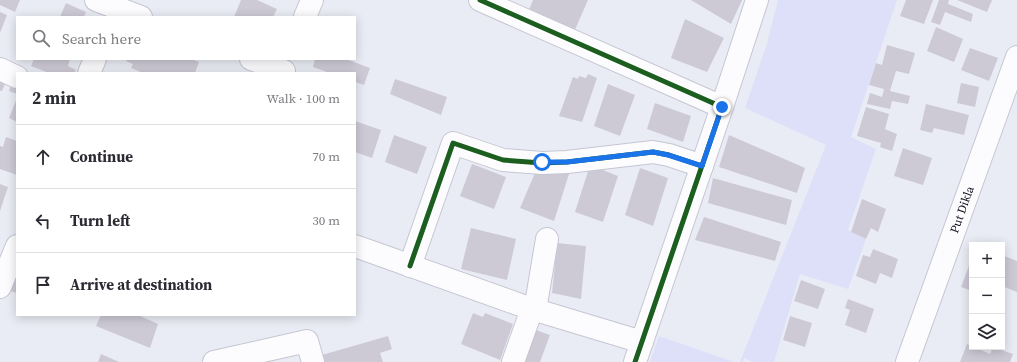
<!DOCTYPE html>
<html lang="en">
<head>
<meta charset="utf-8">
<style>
  :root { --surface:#fff; --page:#f2f2f3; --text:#2b2b33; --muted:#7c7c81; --line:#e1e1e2 }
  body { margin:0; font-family:"Source Serif 4",serif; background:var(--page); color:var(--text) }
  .controls { position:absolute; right:12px; bottom:12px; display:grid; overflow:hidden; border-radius:0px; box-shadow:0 2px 10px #0003 }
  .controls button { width:36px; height:36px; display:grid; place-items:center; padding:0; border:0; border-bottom:1px solid var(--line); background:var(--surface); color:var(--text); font:20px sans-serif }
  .stop { position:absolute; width:12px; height:12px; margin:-9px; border:3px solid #1a73e8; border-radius:50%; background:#fff }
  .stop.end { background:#1a73e8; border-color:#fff; box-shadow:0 1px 4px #0008 }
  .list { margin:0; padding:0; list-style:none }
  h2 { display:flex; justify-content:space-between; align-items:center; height:52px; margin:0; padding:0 16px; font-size:17px }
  h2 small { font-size:13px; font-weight:400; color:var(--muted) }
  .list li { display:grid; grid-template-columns:26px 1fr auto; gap:12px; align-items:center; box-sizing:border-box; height:64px; padding:0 16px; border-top:1px solid var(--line) }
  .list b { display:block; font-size:15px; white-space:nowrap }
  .list em { font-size:13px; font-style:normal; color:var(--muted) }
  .icon { flex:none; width:22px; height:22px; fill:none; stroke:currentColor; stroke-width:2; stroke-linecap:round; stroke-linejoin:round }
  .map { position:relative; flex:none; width:1017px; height:362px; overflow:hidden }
  .search { position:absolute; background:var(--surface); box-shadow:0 2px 10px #0003; left:16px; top:16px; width:340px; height:44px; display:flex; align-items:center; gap:10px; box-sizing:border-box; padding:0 14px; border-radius:0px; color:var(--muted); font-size:15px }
  .panel { position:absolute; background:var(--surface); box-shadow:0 2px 10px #0003; left:16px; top:72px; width:340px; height:244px; border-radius:0px }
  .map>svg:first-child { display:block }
</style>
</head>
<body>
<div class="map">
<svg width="1017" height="362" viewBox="0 0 1017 362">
  <rect width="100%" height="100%" fill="#eaecf5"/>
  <g fill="#dee0f9">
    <path d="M778,0H897L851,137L876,149L848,230L866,239L848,289L800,274L774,362H753L744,358L743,362H740L826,145L745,108L767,43Z"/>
    <path d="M659,336L734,362H650Z"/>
  </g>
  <g fill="#cdcad6">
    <path d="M0,0H20L15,12L0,5Z"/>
    <path d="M241,0H257L277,9L273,17H234Z"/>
    <path d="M533,0H588L574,32L528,12Z"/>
    <path d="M691,0H742L731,24Z"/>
    <path d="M906,0H933L924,24L900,16Z"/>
    <path d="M939,0H949L948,4L973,14L971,22L945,12L940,25L931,22Z"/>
    <path d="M957,0H992L987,12Z"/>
    <path d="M66,3L86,12L84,17H60Z"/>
    <path d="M0,12L7,15L0,33Z"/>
    <path d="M685,19L724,38L707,72L671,58Z"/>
    <path d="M936,27L963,39L954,62L927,51Z"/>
    <path d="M887,45L915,53L909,74L896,71L890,91L910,96L908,104L892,101L890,109L867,104L870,93L882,97L884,89L869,85L876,63L882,65Z"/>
    <path d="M970,48L998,58L989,81L961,70Z"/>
    <path d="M34,59H70L68,66L76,70L74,73H49L31,66Z"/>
    <path d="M127,59H191L199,62L195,73H143L131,68L133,64L126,61Z"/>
    <path d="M315,59H346L370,68L364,85L355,82V73H330L313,67Z"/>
    <path d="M588,74L597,78L582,122L559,116L573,77L578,79L579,76L586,78Z"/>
    <path d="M0,76L7,79L2,91H0Z"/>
    <path d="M395,79L447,97L441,115L390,94Z"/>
    <path d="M13,80L17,82V94L9,91Z"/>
    <path d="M961,83L979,87L975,107L957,103Z"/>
    <path d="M608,84L635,95L620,136L594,126Z"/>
    <path d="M17,98V122L9,118Z"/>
    <path d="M655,103L691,116L683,142L647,129Z"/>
    <path d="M926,104L969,115L964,135L934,128L932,133L920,130Z"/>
    <path d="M866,107L889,114L885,129L897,134L892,151L880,147L881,143L857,136Z"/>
    <path d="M355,121L381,130L372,158L355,152Z"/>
    <path d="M394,135L427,147L417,174L385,162Z"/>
    <path d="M729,135L805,168L797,193L719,167Z"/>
    <path d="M6,137L17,141V175L0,169V146L3,147Z"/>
    <path d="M903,148L932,158L923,185L894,176Z"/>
    <path d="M472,164L506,177L494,209L460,196Z"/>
    <path d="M590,165L618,176L603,222L575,212Z"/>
    <path d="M640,168L668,178L653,226L625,215Z"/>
    <path d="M570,171L554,221L520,208L535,173Z"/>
    <path d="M713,178L792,200L786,225L708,203Z"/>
    <path d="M0,184L8,187L0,211Z"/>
    <path d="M862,199L886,209L878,232L871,228L866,239L851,232Z"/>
    <path d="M704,217L781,242L775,261L695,240Z"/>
    <path d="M471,228L516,239L507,280L461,269Z"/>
    <path d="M557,243L586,246L581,299L552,293Z"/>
    <path d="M873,249L898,259L892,278L880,273L876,284L856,276L863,255L870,257Z"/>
    <path d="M1002,255L1017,261V292L1002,286Z"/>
    <path d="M972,258V291L961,287Z"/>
    <path d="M17,272V293L10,291Z"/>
    <path d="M801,280L825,289L818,309L794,301Z"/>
    <path d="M848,299L874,309L866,333L845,325L850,310L845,308Z"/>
    <path d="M473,313L483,317L485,313L513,324L500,360L461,344Z"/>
    <path d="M101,315H138L158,324L150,348L96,326Z"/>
    <path d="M790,316L812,323L805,347L783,340Z"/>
    <path d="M533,329L550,335L540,362H522Z"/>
    <path d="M388,336L392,349L380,353L383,362H316L315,357Z"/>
    <path d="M967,344L990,354L993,347L1013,354L1010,362H960Z"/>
    <path d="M101,354L119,362H98Z"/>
  </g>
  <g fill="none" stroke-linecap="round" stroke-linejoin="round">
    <g stroke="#c5c6d2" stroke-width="24">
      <g id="minor">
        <path d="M96,0L141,17"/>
        <path d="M480,0L722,107"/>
        <path d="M305,17L312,0"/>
        <path d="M251,59L284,71"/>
        <path d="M0,69L17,77"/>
        <path d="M89,73L95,59"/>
        <path d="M355,246L529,308L642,342"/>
        <path d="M410,266L453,143L503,160L542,163L567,162L653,152L669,155L702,166"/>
        <path d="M0,287L17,246"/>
        <path d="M535,310L547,239"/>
        <path d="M214,362L307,341L313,362"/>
        <path d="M513,362L532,309"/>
        <path d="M635,362L722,107L757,0"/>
        <path id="s1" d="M907,362L1017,57"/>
      </g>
    </g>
    <use href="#minor" stroke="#fcfcfe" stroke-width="22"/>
    <g stroke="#fff" stroke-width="8">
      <g id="cycleway">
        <path d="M480,0L722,107L635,362"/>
        <path d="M410,266L453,143L503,160L542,163L567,162L653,152L669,155L702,166"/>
      </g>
    </g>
    <use href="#cycleway" stroke="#1b5e20" stroke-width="5"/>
  </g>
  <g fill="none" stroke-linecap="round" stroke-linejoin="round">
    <path stroke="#1a73e8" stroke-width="5" d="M542,162H567L653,152L668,155L702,166L722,107"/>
  </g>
  <g text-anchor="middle" stroke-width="3" stroke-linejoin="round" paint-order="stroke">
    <g font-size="12" fill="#141423" stroke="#fff">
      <text dy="4" stroke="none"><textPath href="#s1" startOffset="162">Put Dikla</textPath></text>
    </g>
  </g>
</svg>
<div class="controls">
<button>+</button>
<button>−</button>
<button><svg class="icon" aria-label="layers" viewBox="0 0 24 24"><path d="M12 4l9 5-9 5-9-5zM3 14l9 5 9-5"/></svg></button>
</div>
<div class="stop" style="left:542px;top:162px"></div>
<div class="stop end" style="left:722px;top:107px"></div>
<div class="search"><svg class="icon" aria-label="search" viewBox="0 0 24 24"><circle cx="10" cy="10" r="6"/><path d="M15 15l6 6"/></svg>Search here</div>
<section class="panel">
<h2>2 min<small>Walk · 100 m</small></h2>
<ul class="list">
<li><svg class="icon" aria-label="ahead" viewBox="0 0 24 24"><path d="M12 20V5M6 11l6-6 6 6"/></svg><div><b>Continue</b></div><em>70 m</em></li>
<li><svg class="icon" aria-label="left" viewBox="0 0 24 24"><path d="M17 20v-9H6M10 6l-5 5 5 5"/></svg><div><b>Turn left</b></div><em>30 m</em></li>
<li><svg class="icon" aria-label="arrive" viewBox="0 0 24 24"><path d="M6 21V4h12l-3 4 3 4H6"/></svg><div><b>Arrive at destination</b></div></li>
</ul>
</section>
</div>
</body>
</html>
